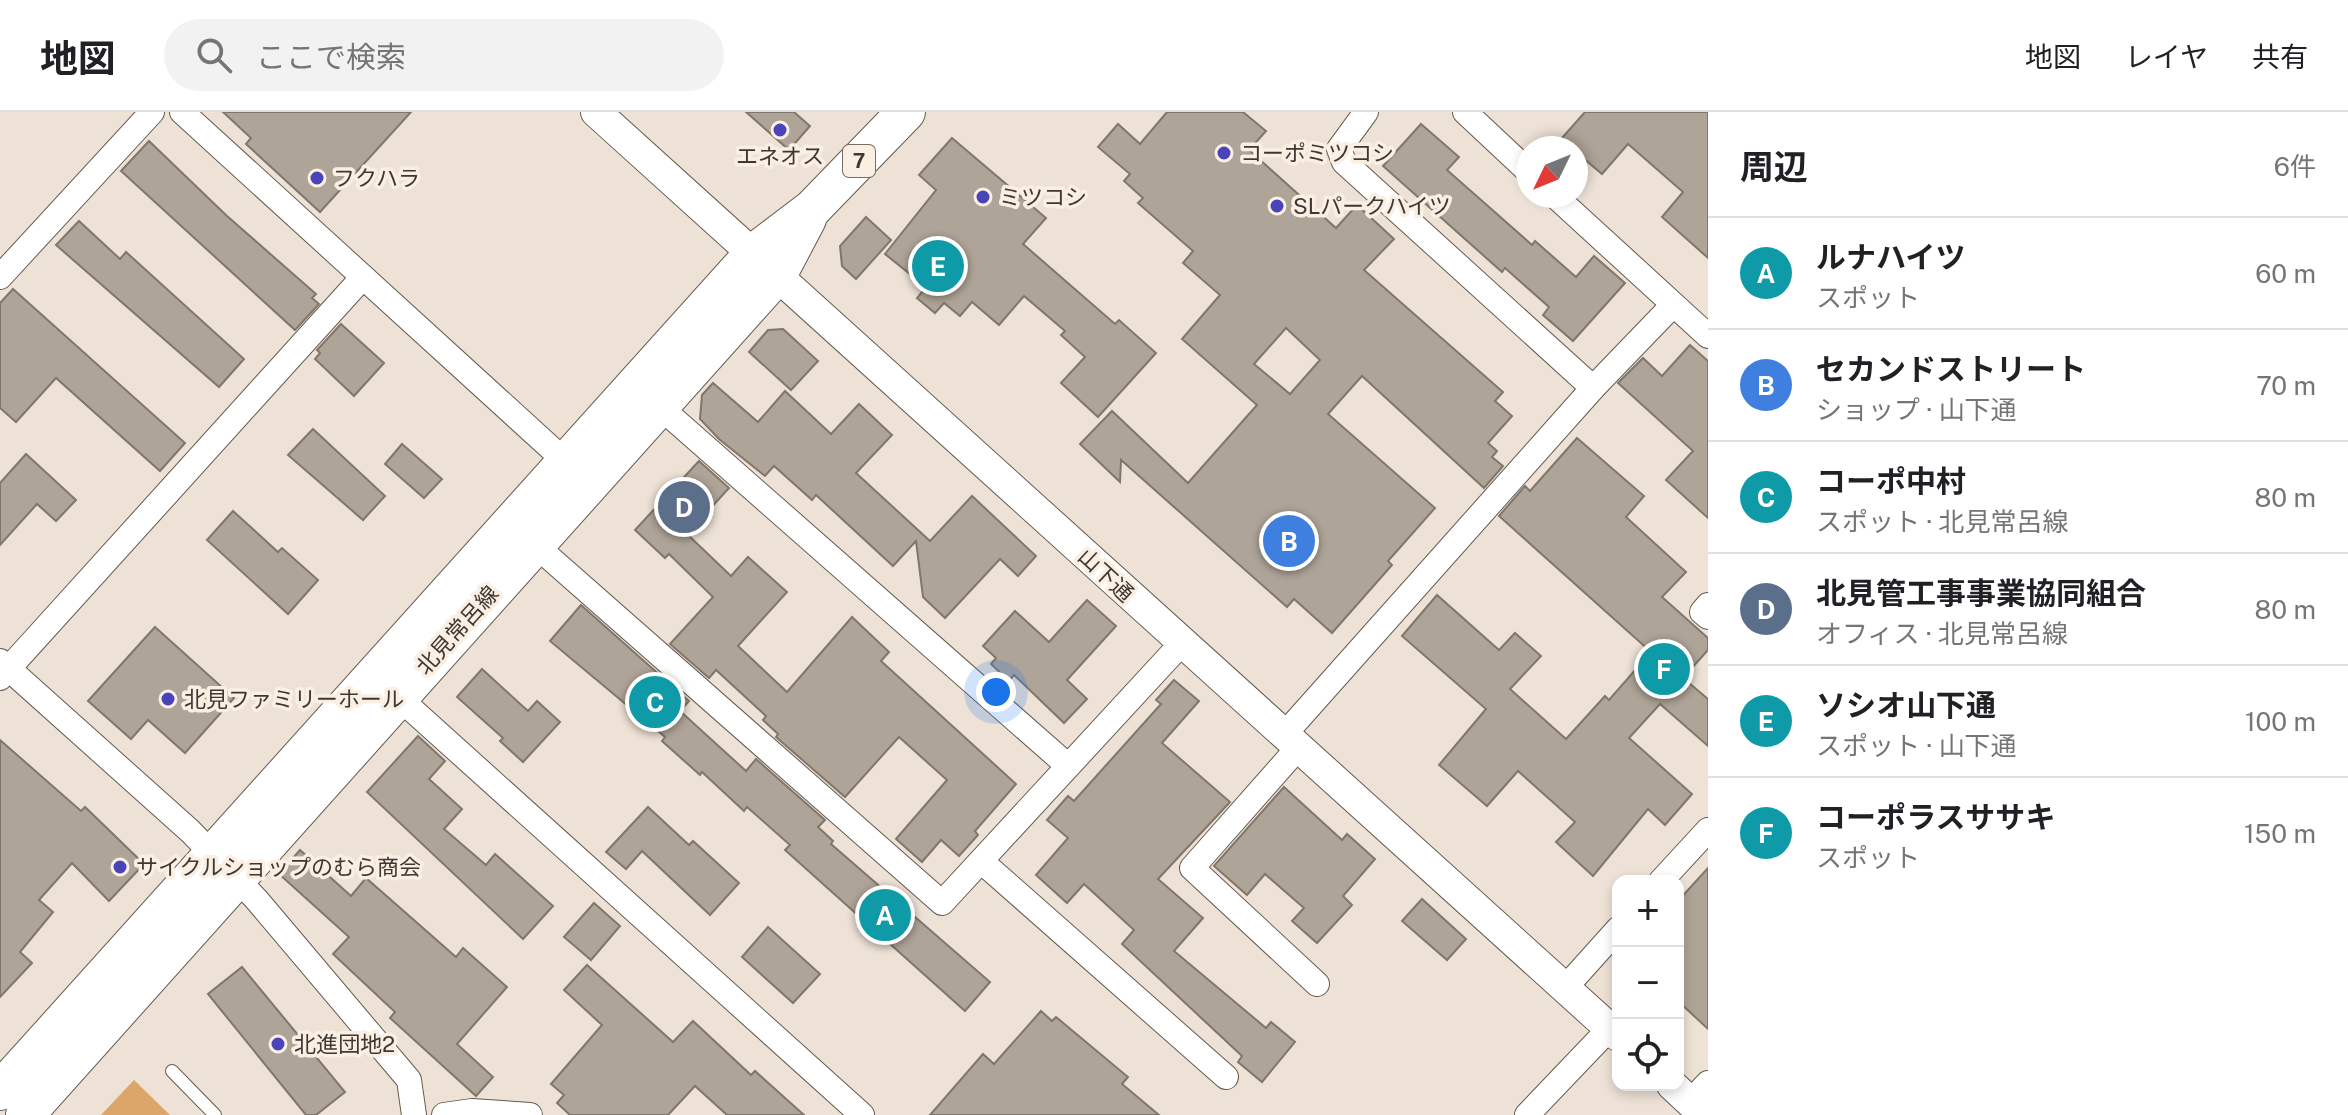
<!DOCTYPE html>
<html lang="ja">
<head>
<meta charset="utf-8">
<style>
  :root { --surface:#fff; --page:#f2f2f2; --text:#202124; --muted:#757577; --line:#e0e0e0; --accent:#ea580c }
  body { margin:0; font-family:"Public Sans","Noto Sans JP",sans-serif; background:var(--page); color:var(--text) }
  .controls { position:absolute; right:24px; bottom:24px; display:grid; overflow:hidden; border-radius:16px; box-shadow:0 4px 12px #0003 }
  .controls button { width:72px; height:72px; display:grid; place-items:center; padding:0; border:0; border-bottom:2px solid var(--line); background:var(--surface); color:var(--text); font:40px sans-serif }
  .compass { position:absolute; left:1516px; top:24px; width:72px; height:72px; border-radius:50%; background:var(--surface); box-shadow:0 4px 12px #0003; rotate:227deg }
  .you { position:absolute; left:996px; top:580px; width:28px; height:28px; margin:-20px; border:6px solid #fff; border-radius:50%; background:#1a73e8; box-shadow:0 0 0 12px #1a73e833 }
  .badge { display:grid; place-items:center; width:52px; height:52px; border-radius:50%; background:var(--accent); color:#fff; font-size:26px; font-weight:700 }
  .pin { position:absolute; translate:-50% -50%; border:4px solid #fff; box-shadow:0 2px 8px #0006 }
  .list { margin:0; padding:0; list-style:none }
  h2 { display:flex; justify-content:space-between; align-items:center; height:104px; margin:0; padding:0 32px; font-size:34px }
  h2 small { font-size:26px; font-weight:400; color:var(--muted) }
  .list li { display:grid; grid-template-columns:52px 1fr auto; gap:24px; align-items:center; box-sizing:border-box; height:112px; padding:0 32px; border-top:2px solid var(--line) }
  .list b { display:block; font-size:30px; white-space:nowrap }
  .list p { margin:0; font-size:26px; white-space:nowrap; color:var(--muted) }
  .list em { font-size:26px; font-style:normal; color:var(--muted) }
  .icon { flex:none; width:44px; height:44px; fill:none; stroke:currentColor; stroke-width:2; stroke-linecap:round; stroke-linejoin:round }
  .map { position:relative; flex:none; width:1708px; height:1003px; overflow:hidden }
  header { display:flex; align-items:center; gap:48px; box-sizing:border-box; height:112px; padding:0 40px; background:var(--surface); border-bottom:2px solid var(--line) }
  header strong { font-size:38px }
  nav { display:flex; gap:44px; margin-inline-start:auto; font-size:28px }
  .search { width:560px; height:72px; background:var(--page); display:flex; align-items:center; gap:20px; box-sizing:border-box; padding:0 28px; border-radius:44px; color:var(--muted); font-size:30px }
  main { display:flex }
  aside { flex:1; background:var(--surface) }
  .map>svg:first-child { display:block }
</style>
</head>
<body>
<header>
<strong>地図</strong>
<div class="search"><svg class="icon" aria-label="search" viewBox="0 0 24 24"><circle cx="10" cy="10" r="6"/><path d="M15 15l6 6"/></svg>ここで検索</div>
<nav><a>地図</a><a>レイヤ</a><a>共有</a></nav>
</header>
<main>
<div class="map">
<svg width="1708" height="1003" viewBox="0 0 1708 1003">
  <rect width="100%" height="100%" fill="#eee2d6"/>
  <path fill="#dca66a" d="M134,968L170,1003H101Z"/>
  <g fill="#afa498" stroke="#80766b" stroke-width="2" fill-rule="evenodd">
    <path d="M223,0H411L320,100L246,32L251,26Z"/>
    <path d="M746,0H794L810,14L789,38Z"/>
    <path d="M1167,0H1243L1266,19L1249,38L1336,116L1357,93L1394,127L1364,158L1503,280L1495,289L1512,304L1488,331L1497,339L1492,345L1503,354L1484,376L1362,264L1328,302L1435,396L1388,449L1392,453L1332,521L1294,487L1287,495L1121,348L1120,370L1080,332L1112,299L1188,371L1257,293L1182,227L1220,183L1183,151L1193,139L1138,91L1143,86L1124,69L1130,62L1098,35L1118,12L1140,32ZM1286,216L1320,248L1290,282L1254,252Z"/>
    <path d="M1585,0H1708V146L1662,105L1683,80L1628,32L1602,62L1576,40V36L1561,27Z"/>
    <path d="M1421,12L1459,45L1447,58L1532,133L1535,129L1576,165L1594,144L1625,171L1573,229L1543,203L1549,195L1505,156L1502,160L1383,54Z"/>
    <path d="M952,26L1046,106L1023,132L1115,212L1119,208L1156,241L1098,305L1061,271L1085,245L1061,223L1065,219L1024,184L999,213L972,190L960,204L944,191L935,201L917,186L926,175L885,142L936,78L919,63Z"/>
    <path d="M149,29L227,104L316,182L312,186L319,192L295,218L121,59Z"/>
    <path d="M866,105L891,128L856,167L842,154L840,134Z"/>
    <path d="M79,109L120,147L126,140L244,247L219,275L56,133Z"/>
    <path d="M13,177L185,331L160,359L56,266L16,310L0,296V191Z"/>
    <path d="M341,212L384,251L354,284L315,247L320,241L317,238Z"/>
    <path d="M783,217L818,249L791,278L749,240L768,218Z"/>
    <path d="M1690,233L1708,249V406L1666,368L1693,339L1618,271L1643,246L1662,264Z"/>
    <path d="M713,271L758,310L785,279L831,322L859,292L892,323L856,361L930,429L972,384L1036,444L1018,464L1000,447L945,506L923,485L916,429L893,454L816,383L812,388L774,354L765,364L719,327L700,307L702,283Z"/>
    <path d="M313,317L385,384L363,408L288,343Z"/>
    <path d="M1577,326L1644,384L1626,405L1686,460L1662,485L1708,526V538L1683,566L1708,587V634L1660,592L1629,626L1692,682L1665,713L1648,697L1593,764L1556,730L1575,710L1518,659L1487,694L1439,653L1486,597L1402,524L1437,483L1499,538L1515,521L1541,544L1510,577L1566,627L1605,584L1609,588L1651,540L1499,404L1525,374L1530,379Z"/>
    <path d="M402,332L442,367L424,386L385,352Z"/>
    <path d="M26,342L76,388L56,409L37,392L0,433V371Z"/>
    <path d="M699,349L729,376L687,422L731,464L748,445L787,480L738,534L787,580L852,505L889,540L881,549L1016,672L975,719L978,723L959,744L941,728L922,750L896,727L947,668L899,625L845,685L776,625L778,622L763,608L766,604L716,558L709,566L670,532L713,485L669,442L665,446L635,418Z"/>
    <path d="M233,399L278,440L282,436L318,468L288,502L207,428Z"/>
    <path d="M1087,488L1116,514L1067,568L1087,587L1064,611L1014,563L1009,569L991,552L996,546L983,534L1015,499L1049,530Z"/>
    <path d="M581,493L689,589L680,599L746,659L756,647L825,708L818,715L833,729L831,732L990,870L965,899L785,738L790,733L747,695L744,699L702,660L700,663L662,629L665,625L550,529Z"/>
    <path d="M155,515L234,586L185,641L148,608L131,627L88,589Z"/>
    <path d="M482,557L528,599L537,589L560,610L523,650L500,629L503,626L457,585Z"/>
    <path d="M1174,568L1199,589L1162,631L1230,690L1158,767L1203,806L1174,839L1266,916L1271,910L1295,930L1262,970L1238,950L1242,944L1122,832L1134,818L1084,772L1067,791L1036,763L1068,726L1047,708L1068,684L1074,689L1161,592L1156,588Z"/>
    <path d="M418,624L445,649L429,667L462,697L444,717L486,753L495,742L553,794L523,827L367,680Z"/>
    <path d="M0,628L81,699L85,695L144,752L109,789L72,751L39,788L53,800L20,840L32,851L0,885Z"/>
    <path d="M1284,675L1342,728L1347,722L1375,747L1343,784L1352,793L1317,831L1292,809L1304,796L1265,762L1247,783L1214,754Z"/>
    <path d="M648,695L689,733L693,729L739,771L710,803L642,739L626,757L606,740Z"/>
    <path d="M300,738L351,784L366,766L456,845L463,836L507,875L457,932L493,965L476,984L390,906L395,900L333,842L349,825L279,762Z"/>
    <path d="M1708,756V917L1678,889V789Z"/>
    <path d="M1422,787L1466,827L1447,848L1402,809Z"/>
    <path d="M594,791L620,814L591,848L564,825Z"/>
    <path d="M768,815L820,862L793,891L742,845Z"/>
    <path d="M587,853L673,930L693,909L751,963L755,959L804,1003H727L695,974L668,1003H570L557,991L564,983L551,972L602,913L564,878Z"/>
    <path d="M242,855L345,980L316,1003H306L208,882Z"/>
    <path d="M1041,899L1052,909L1056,905L1128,965L1122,972L1159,1003H930L983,942L994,952Z"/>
  </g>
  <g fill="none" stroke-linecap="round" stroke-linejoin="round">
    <g stroke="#645a50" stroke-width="14">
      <path id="service" d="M172,959L215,1003"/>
    </g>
    <g stroke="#645a50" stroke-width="26">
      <g id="minor">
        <path d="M182,0L576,359"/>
        <path d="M1366,0L1339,37L1344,50L1593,276"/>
        <path d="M1465,0L1528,59"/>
        <path d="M1555,84L1708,224"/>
        <path d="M0,165L152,0"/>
        <path d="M660,295L1067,653"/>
        <path d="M534,432L942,791L1181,532"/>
        <path d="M1708,493L1702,500L1708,505"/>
        <path d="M0,549L190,719L256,787L409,968L414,1003"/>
        <path d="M0,566L363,165"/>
        <path d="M388,576L862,1003"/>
        <path d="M1283,624L1593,276L1673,193"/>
        <path d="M1297,637L1192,756L1317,872"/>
        <path d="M981,749L1226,965"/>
        <path d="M1661,769L1708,718"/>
        <path d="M1565,876L1618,817"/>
        <path d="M1690,990L1708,971"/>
        <path d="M444,1003L472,999L530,1003"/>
        <path d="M1527,1003L1610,916"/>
      </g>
    </g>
    <g stroke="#645a50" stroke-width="32">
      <g id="tertiary">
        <path d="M596,0L1618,924"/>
        <path d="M1672,973L1704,1003"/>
      </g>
    </g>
    <g stroke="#645a50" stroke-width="40">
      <g id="primary">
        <path d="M0,979L754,141L812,97L906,0"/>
        <path d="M25,1003L778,162L807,107"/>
      </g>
    </g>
    <use href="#service" stroke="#fff" stroke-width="12"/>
    <use href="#minor" stroke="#fff" stroke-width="24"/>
    <use href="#tertiary" stroke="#fff" stroke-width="30"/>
    <use href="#primary" stroke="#fff" stroke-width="38"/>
  </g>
  <g fill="#4944ba" stroke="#fbefe3" stroke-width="3">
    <circle cx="780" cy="18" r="8"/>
    <circle cx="1224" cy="41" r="8"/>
    <circle cx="317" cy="66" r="8"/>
    <circle cx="983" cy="85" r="8"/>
    <circle cx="1277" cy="94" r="8"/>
    <circle cx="168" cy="587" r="8"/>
    <circle cx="120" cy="755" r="8"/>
    <circle cx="278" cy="932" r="8"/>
  </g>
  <g text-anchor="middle" stroke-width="7" stroke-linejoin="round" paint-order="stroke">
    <rect fill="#fbefe3" stroke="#766f68" stroke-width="2" x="843" y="33" width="32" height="32" rx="6"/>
    <g font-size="20" font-weight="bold" fill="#3d3834">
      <text x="859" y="56">7</text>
    </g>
    <g font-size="22" fill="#3d3834" stroke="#fbefe3" text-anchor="start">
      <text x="1240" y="49">コーポミツコシ</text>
      <text x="780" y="52" text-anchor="middle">エネオス</text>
      <text x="333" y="74">フクハラ</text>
      <text x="999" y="93">ミツコシ</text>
      <text x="1293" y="102">SLパークハイツ</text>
      <text x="184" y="595">北見ファミリーホール</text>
      <text x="136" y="763">サイクルショップのむら商会</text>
      <text x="294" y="940">北進団地2</text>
    </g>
    <g font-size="22" fill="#3d3834" stroke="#fbefe3">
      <text transform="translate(1106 463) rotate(43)" y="8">山下通</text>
      <text transform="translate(457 518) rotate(-48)" y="8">北見常呂線</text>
    </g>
  </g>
</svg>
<div class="controls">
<button>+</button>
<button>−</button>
<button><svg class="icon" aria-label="locate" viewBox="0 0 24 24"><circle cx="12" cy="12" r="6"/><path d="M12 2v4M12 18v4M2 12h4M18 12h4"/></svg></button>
</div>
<svg class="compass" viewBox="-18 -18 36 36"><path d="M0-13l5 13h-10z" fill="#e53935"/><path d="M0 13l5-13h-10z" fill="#757577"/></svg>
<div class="you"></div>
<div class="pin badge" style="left:885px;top:803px;background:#0f9aa8">A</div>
<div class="pin badge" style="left:1289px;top:429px;background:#3f7fe0">B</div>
<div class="pin badge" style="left:655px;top:590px;background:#0f9aa8">C</div>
<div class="pin badge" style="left:684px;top:395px;background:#5c6f8a">D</div>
<div class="pin badge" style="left:938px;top:154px;background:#0f9aa8">E</div>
<div class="pin badge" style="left:1664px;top:557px;background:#0f9aa8">F</div>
</div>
<aside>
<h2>周辺<small>6件</small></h2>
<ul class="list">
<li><span class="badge" style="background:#0f9aa8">A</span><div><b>ルナハイツ</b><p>スポット</p></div><em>60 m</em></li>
<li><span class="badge" style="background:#3f7fe0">B</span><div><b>セカンドストリート</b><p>ショップ · 山下通</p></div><em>70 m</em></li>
<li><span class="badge" style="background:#0f9aa8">C</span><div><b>コーポ中村</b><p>スポット · 北見常呂線</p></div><em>80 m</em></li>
<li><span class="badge" style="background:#5c6f8a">D</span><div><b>北見管工事事業協同組合</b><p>オフィス · 北見常呂線</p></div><em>80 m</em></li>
<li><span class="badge" style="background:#0f9aa8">E</span><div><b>ソシオ山下通</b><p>スポット · 山下通</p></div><em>100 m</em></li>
<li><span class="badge" style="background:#0f9aa8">F</span><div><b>コーポラスササキ</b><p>スポット</p></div><em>150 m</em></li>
</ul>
</aside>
</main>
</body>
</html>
